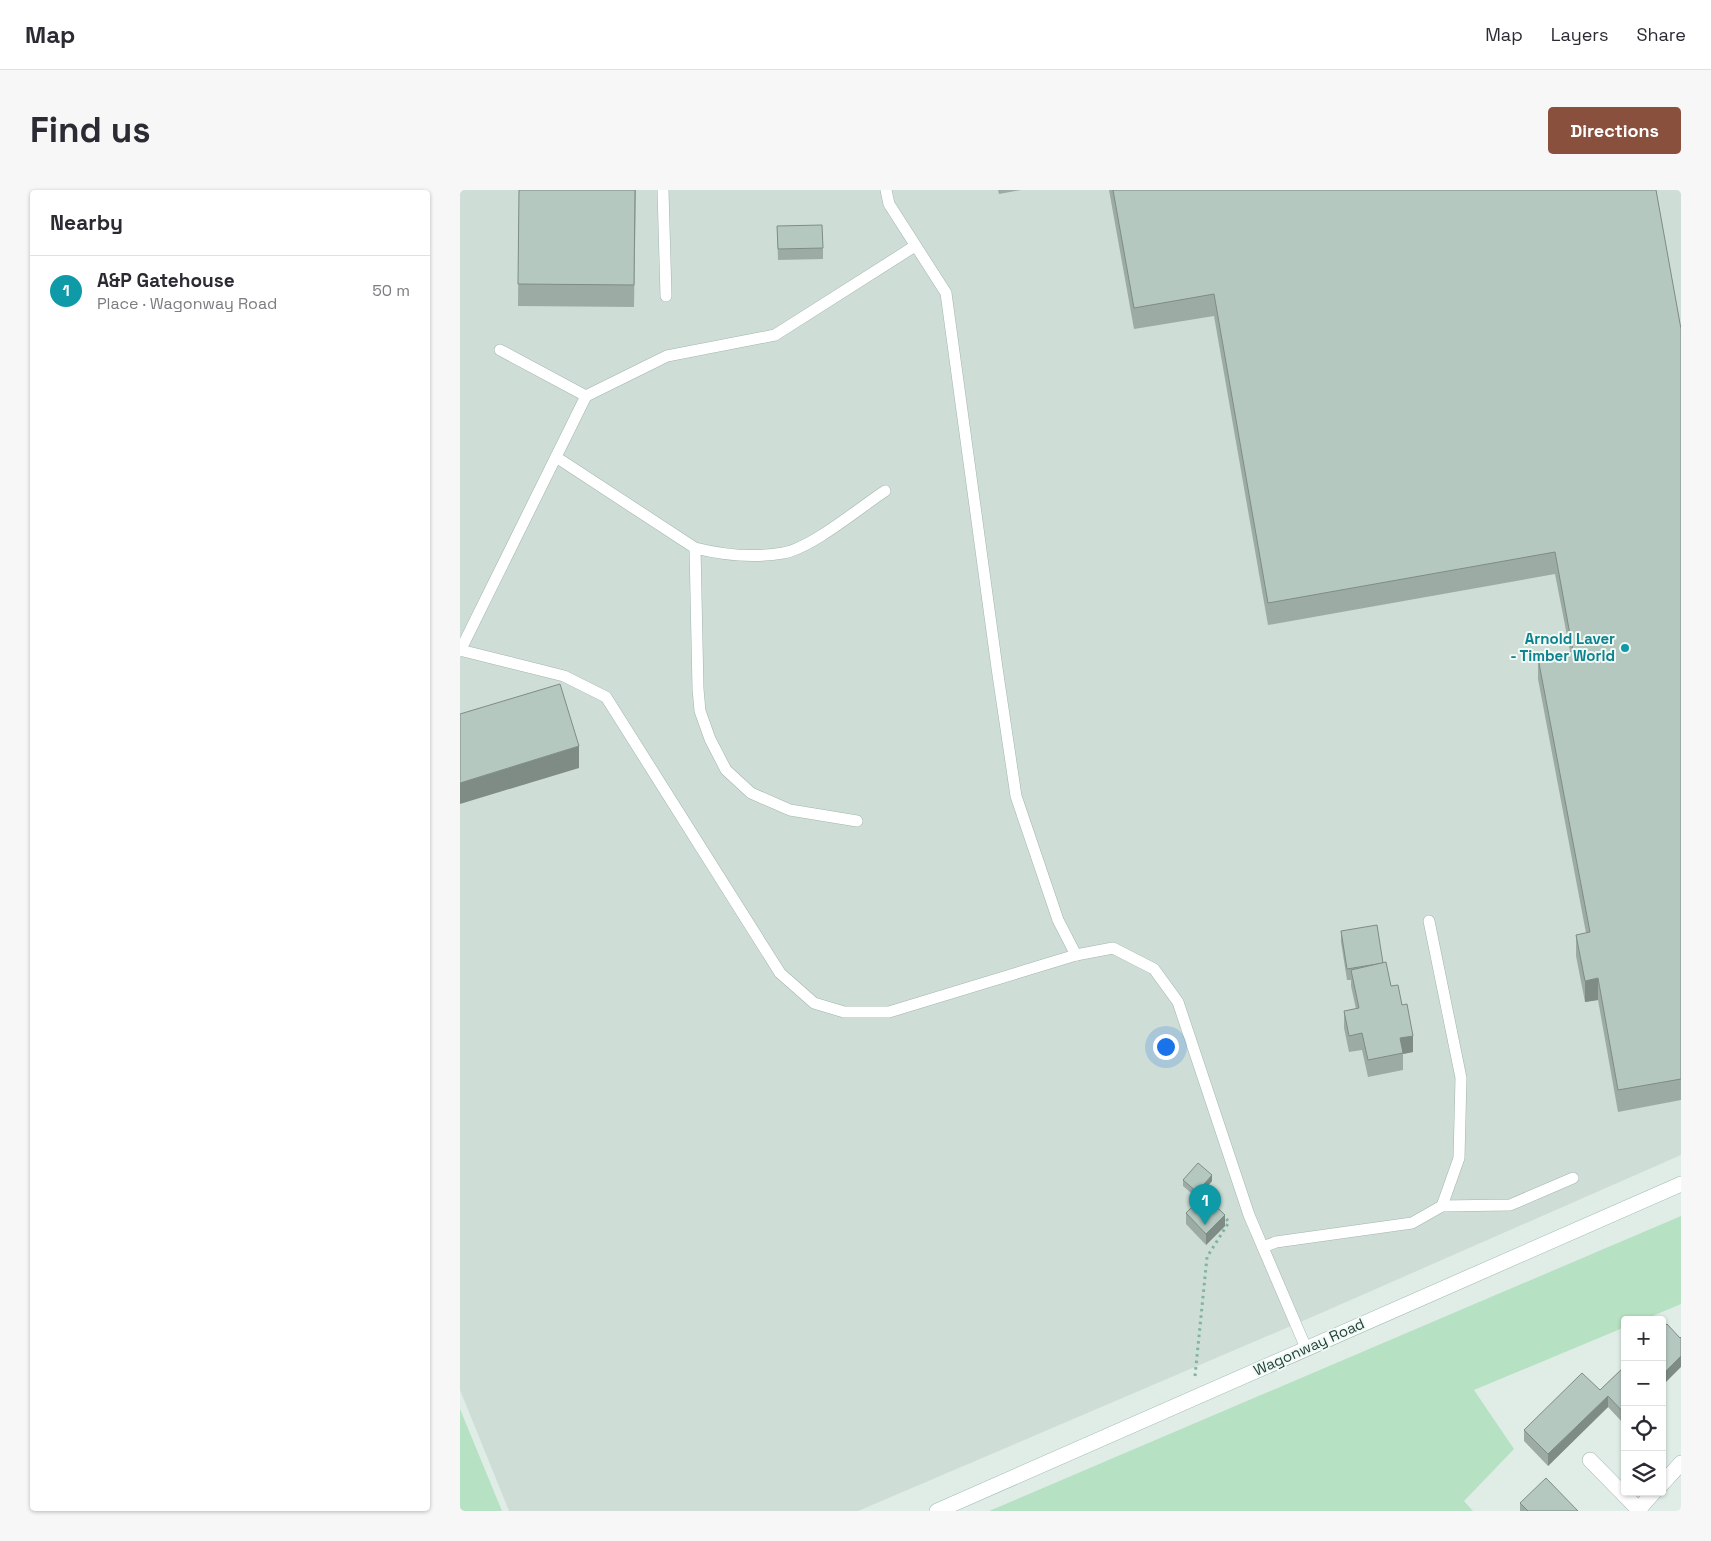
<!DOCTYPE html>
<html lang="en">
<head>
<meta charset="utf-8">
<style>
  :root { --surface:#fff; --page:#f7f7f7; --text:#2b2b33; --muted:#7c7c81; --line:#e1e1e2; --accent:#8a503e }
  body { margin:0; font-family:"Space Grotesk",sans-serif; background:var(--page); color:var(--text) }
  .controls { position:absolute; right:15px; bottom:15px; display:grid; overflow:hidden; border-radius:5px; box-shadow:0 1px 4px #0004 }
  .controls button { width:45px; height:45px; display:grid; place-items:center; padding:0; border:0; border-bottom:1px solid var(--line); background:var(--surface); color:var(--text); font:25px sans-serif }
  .you { position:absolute; left:705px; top:856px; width:18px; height:18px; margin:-12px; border:4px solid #fff; border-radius:50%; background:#1a73e8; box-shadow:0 0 0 8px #1a73e833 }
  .badge { display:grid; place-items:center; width:32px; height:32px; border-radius:50%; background:var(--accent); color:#fff; font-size:16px; font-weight:700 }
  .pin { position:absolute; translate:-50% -41px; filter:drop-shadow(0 1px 2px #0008) }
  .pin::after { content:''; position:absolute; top:26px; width:18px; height:15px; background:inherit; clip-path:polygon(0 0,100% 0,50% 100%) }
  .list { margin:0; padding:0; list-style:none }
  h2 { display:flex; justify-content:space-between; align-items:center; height:65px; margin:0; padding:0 20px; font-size:21px }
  h2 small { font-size:16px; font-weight:400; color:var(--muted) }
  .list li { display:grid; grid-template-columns:32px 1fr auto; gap:15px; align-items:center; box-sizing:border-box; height:70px; padding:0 20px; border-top:1px solid var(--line) }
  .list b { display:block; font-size:19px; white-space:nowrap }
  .list p { margin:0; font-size:16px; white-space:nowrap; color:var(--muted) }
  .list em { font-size:16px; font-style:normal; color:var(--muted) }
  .icon { flex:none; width:28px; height:28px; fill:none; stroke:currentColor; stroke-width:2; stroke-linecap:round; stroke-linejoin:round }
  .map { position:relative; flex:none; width:1221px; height:1321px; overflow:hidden; border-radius:5px }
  header { display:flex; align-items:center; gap:30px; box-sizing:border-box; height:70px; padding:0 25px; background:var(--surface); border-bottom:1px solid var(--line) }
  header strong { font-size:24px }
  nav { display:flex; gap:28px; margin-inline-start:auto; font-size:18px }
  .intro { display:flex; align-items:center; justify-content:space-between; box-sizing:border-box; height:120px; padding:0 30px }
  h1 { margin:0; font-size:35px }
  .button { padding:12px 22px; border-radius:5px; background:var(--accent); color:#fff; font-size:18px; font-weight:700 }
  main { display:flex; gap:30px; padding:0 30px }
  aside { flex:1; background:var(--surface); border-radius:5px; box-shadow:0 1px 4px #0004 }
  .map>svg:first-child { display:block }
</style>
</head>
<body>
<header>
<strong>Map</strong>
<nav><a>Map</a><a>Layers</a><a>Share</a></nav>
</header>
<div class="intro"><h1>Find us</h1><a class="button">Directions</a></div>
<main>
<aside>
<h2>Nearby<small></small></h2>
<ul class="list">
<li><span class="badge" style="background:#0f9aa8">1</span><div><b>A&amp;P Gatehouse</b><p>Place · Wagonway Road</p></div><em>50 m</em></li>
</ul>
</aside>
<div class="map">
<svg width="1221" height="1321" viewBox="0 0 1221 1321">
  <rect width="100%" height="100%" fill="#e0ede7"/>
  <path fill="#ceddd6" d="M0,0H1221V965L852,1127L398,1321H49L0,1200Z"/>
  <g fill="#b6e1c3">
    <path d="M1221,1026V1114L1183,1130H1165V1137L1014,1200L1054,1259L1004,1311L1013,1321H529Z"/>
    <path d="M0,1219L42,1321H0Z"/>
  </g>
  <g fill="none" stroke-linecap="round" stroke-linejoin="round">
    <g stroke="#a2b5af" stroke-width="12">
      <g id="lane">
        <path d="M203,0L206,106"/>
        <path d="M426,0L429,14L486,103L537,478L556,606L598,730L616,765"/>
        <path d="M40,160L126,206"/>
        <path d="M96,267L235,358C263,365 294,368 323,363C352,358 399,318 425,301"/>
        <path d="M235,358L238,499L240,521L250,549L266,580L291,603L330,620L397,631"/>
        <path d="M0,460L104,486L146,507L320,783L354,813L384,822H429L616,765L653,758L694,779L718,812L789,1025L846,1158"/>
        <path d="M0,461L126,206L207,166L315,145L455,56"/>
        <path d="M982,1016L1050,1015L1113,988"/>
        <path d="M803,1057L816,1052L952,1033L982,1016L999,968L1001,888L969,731"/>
      </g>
    </g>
    <g stroke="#a2b5af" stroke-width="16">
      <g id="street">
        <path d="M1130,1270L1180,1321"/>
        <path d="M1202,1294L1221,1273"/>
        <path d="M1179,1319L1194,1302"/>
      </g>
    </g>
    <g stroke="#9dbab0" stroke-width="16">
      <path id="secondary" d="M477,1321L1221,994"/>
    </g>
    <path stroke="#7db4a4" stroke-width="3" stroke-dasharray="2.5 4" stroke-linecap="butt" d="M735,1186L747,1067L769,1032L763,1025"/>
    <use href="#lane" stroke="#fff" stroke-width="11"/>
    <use href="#street" stroke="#fff" stroke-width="15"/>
    <use href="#secondary" stroke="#fff" stroke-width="15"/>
  </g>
  <g fill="#9caca5">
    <path d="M59,0H176L174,117L58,116Z"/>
    <path d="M538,0H561L539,4Z"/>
    <path d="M649,0H1196L1221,139V910L1158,922L1138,810L1125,812L1116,766V745L1126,743L1078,489V468L1110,461L1095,384L808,435L754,126L674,139Z"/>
    <path d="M317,36L363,58V69L318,70Z"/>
    <path d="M881,741L923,773L931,796L942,815L953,862L943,864V880L908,887L902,860L889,862L884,838V821L896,819L891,796V790H887L881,752Z"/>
    <path d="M723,990L752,991L737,1008L723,996Z"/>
    <path d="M726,1023L765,1036L746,1055L726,1034Z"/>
    <path d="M1165,1176V1233L1164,1234L1148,1217L1088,1276L1064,1251V1240L1140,1200Z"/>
    <path d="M1060,1313L1118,1321H1060Z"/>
  </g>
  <g fill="#7f8c86">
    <path d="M119,556V578L0,614V593Z"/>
    <path d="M1138,788V810L1125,812V791Z"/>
    <path d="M953,846V862L943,864L940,848Z"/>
    <path d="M752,985V991L737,1008V1002Z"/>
    <path d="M765,1025V1036L746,1055V1044Z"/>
    <path d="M1221,1166V1177L1202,1196V1185Z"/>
    <path d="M1148,1206V1217L1088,1276V1264Z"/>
    <path d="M1165,1222V1233L1164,1234V1223Z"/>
  </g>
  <g fill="#b5c8c0" stroke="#7f8c86">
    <path d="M59,0H175L174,95L58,94Z"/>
    <path d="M653,0H1196L1221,139V889L1158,900L1138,788L1125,791L1116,745L1130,742L1078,468L1113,461L1095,362L808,413L754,104L674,118Z"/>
    <path d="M362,35L363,58L318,59L317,36Z"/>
    <path d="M100,494L119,556L0,593V524Z"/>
    <path d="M917,735L923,773L887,779L881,741Z"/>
    <path d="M926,772L931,796L938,795L942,815L947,814L953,846L940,848L943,863L908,870L902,843L889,846L884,821L899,818L891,780Z"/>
    <path d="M738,973L752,985L737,1002L723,990Z"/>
    <path d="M744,1005L765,1025L746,1044L726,1023Z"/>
    <path d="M1207,1134L1220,1148L1221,1147V1166L1202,1185V1139Z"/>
    <path d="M1165,1176V1222L1164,1223L1148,1206L1088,1264L1064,1240L1122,1183L1140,1200Z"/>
    <path d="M1086,1288L1118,1321H1068L1060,1313Z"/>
  </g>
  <circle fill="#0f9aa8" stroke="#f1f9f5" stroke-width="2" cx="1165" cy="458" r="5"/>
  <g text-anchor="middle" stroke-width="4" stroke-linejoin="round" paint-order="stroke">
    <g font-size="15" font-weight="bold" fill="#0d838f" stroke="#f1f9f5" text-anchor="end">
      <text x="1155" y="454">Arnold Laver<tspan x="1155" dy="17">- Timber World</tspan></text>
    </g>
    <g font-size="15" fill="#1f3f37" stroke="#f1f9f5">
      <text transform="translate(849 1157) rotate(-24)" y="5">Wagonway Road</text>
    </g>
  </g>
</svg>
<div class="controls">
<button>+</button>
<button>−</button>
<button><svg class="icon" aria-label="locate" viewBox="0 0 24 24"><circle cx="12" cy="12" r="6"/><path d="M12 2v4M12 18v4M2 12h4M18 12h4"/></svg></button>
<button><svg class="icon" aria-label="layers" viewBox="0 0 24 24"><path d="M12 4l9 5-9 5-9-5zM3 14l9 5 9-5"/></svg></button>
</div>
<div class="you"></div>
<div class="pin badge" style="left:745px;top:1035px;background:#0f9aa8">1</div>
</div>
</main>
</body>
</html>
